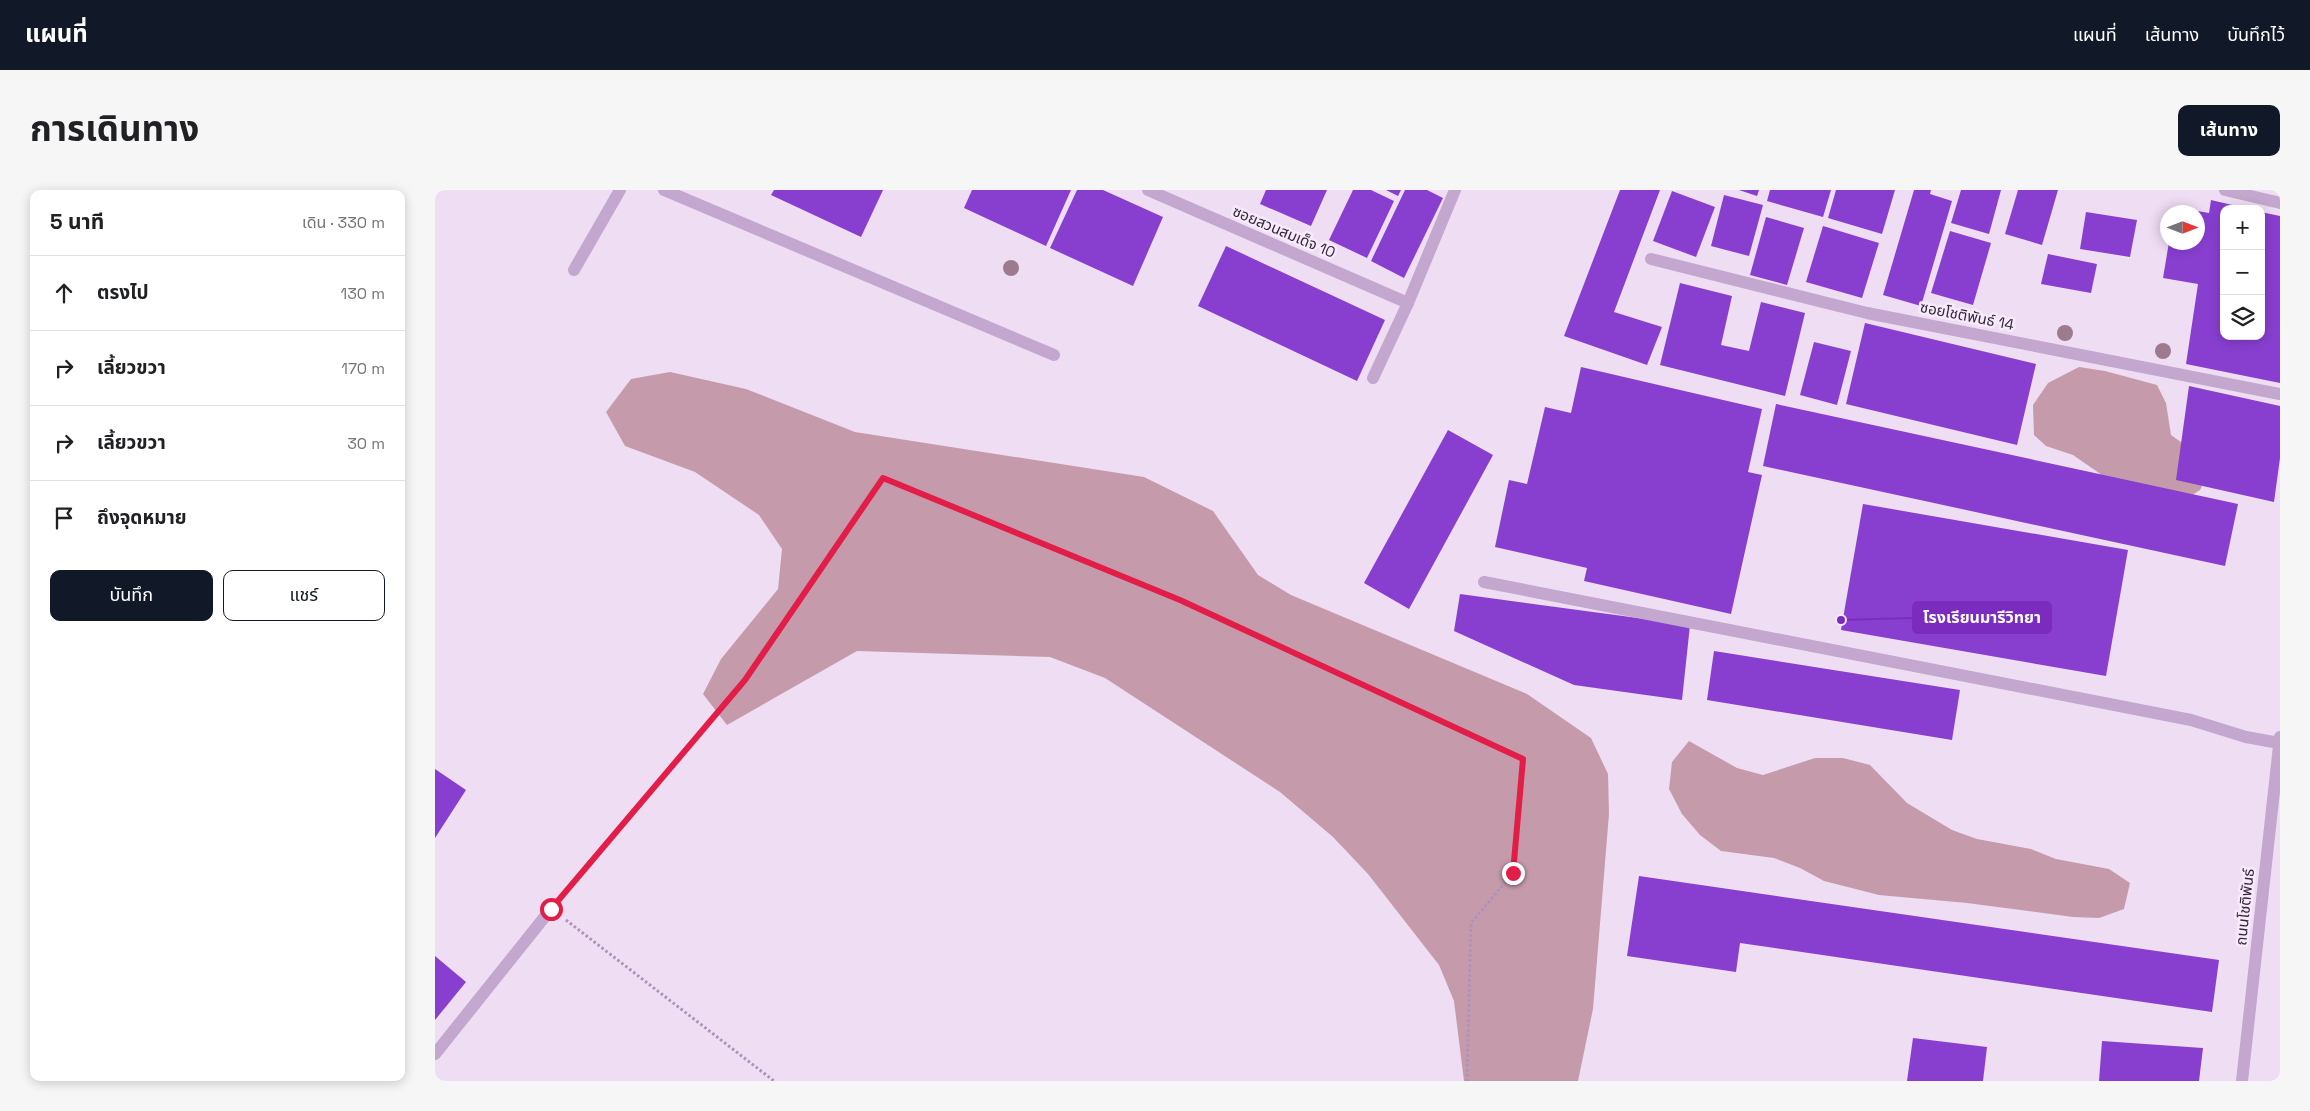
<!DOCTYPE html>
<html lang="th">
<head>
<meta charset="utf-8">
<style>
  :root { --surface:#fff; --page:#f6f6f6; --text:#202124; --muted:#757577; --line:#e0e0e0; --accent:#111827 }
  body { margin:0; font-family:"Space Grotesk","Noto Sans Thai",sans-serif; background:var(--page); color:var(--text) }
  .controls { position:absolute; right:15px; top:15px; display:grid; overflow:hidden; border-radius:10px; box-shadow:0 2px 12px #0003 }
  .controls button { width:45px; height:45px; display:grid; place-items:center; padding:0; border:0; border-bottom:1px solid var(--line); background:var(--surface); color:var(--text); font:25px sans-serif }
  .compass { position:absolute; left:1725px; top:15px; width:45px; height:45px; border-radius:50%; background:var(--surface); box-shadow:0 2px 12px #0003; rotate:90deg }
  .stop { position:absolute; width:15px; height:15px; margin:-11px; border:4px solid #e11d48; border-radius:50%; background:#fff }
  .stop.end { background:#e11d48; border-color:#fff; box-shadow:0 1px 5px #0008 }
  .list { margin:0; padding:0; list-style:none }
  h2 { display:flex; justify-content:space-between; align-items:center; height:65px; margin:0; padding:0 20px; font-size:21px }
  h2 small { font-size:16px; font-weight:400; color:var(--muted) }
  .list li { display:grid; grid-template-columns:32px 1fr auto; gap:15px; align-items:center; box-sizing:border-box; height:75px; padding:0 20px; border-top:1px solid var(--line) }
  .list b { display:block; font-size:19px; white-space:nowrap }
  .list em { font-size:16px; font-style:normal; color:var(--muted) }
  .actions { display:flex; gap:10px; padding:15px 20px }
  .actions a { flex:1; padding:11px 0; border:1px solid var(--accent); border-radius:10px; text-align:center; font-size:18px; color:var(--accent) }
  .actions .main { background:var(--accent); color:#fff }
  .icon { flex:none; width:28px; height:28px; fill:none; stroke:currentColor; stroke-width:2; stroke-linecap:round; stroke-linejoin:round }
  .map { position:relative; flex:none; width:1845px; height:891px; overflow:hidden; border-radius:10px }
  header { display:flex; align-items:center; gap:30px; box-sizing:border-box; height:70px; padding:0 25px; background:var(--accent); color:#fff }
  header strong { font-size:24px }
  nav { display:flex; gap:28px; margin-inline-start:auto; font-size:18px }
  .intro { display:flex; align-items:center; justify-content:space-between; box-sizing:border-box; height:120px; padding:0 30px }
  h1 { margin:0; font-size:35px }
  .button { padding:12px 22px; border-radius:10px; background:var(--accent); color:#fff; font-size:18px; font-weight:700 }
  main { display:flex; gap:30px; padding:0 30px }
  aside { flex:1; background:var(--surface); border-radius:10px; box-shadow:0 2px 12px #0003 }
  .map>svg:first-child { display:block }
</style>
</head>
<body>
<header>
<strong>แผนที่</strong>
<nav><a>แผนที่</a><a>เส้นทาง</a><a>บันทึกไว้</a></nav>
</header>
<div class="intro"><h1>การเดินทาง</h1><a class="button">เส้นทาง</a></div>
<main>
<aside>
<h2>5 นาที<small>เดิน · 330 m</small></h2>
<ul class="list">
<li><svg class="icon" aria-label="ahead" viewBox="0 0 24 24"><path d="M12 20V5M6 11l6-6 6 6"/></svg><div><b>ตรงไป</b></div><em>130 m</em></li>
<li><svg class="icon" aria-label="right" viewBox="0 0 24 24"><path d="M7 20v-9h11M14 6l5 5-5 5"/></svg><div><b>เลี้ยวขวา</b></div><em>170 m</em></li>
<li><svg class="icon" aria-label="right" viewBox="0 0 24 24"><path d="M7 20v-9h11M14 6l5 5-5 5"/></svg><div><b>เลี้ยวขวา</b></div><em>30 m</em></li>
<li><svg class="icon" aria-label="arrive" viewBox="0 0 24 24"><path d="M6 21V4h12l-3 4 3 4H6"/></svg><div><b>ถึงจุดหมาย</b></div></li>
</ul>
<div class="actions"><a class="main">บันทึก</a><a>แชร์</a></div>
</aside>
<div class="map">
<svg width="1845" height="891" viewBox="0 0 1845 891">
  <rect width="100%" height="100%" fill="#efddf4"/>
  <g fill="#c59bac">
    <path d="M1644,177L1670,181L1722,195L1731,213L1736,245L1768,268L1771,288L1765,300L1754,307L1690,301L1638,265L1611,256L1599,245L1598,215L1613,193Z"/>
    <path d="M235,182L311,199L420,242L709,287L778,321L823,385L856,405L1092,504L1156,548L1173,584L1174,624L1158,819L1143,891H1029L1019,811L1004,775L933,684L898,647L845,602L670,488L615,467L422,461L292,535L268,504L286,469L343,399L347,359L324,325L260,282L190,256L171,222L196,189Z"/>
    <path d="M1254,551L1302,578L1328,585L1380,568H1408L1435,575L1472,613L1517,640L1542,649L1596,659L1621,669L1674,679L1695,693L1689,719L1664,728L1638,727L1532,713L1444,705L1389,691L1365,678L1339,668L1286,661L1265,645L1247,624L1234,599L1237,572Z"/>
  </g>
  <g fill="#883fd0">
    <path d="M339,0H448L426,47L336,5Z"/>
    <path d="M537,0H636L611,56L529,18Z"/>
    <path d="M642,0H668L728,27L698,96L615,58Z"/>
    <path d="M831,0H892L876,36L825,14Z"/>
    <path d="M918,0H936L959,11L932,68L894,50Z"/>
    <path d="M951,0H966L963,6Z"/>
    <path d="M970,0H992L1008,8L969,88L936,71Z"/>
    <path d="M1185,0H1225L1179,122L1227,137L1212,175L1129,146Z"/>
    <path d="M1304,0H1324L1322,6Z"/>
    <path d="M1335,0H1396L1388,27L1332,11Z"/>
    <path d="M1401,0H1460L1447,44L1393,28Z"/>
    <path d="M1479,0H1496L1495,4L1517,11L1486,116L1448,105Z"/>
    <path d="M1526,0H1566L1554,44L1516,33Z"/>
    <path d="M1583,0H1623L1607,55L1570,44Z"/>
    <path d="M1237,1L1280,17L1261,67L1218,51Z"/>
    <path d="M1289,5L1328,15L1314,66L1276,56Z"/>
    <path d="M1776,10L1810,18L1789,19V146H1826V22L1845,26V193L1751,174L1763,94L1728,88L1734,52H1762V22H1738L1739,17L1774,23Z"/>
    <path d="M1651,22L1702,30L1695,67L1645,59Z"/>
    <path d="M1331,27L1369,38L1352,95L1315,85Z"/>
    <path d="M1388,36L1444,53L1427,108L1371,92Z"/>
    <path d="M1515,41L1556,53L1538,115L1496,103Z"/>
    <path d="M791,56L950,130L922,191L763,116Z"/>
    <path d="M1613,64L1662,74L1656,103L1606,94Z"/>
    <path d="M1245,93L1297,106L1286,155L1314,161L1326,112L1370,123L1350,206L1225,175Z"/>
    <path d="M1430,133L1601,174L1582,255L1411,214Z"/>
    <path d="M1379,152L1416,161L1402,215L1365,205Z"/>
    <path d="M1146,177L1327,219L1313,282L1327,285L1296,424L1149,391L1152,378L1060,357L1074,290L1092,294L1110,217L1136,223Z"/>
    <path d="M1754,196L1845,216V268L1839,312L1741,290Z"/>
    <path d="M1341,214L1803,314L1790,376L1328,276Z"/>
    <path d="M1013,240L1058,265L974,419L929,393Z"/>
    <path d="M1428,314L1693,360L1671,486L1406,440Z"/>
    <path d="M1025,404L1255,435L1247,510L1139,495L1019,441Z"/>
    <path d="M1279,461L1525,500L1517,550L1272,510Z"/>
    <path d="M0,579L31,600L0,648Z"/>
    <path d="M1204,686L1784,770L1777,822L1305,753L1301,782L1192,766Z"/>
    <path d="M0,766L31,792L0,830Z"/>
    <path d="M1478,848L1552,857L1548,891H1472Z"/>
    <path d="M1667,851L1768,858L1764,891H1664Z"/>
  </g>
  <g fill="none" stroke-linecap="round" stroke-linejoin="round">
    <g stroke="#ad91ba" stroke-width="3" stroke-dasharray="2.5 2.5" stroke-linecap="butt">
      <path d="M129,704L310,490L448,288L745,410L1088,569L1078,683L1036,733L1032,891"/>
      <path d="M131,730L339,891"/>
    </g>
    <g stroke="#c3a7ce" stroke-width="12">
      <path d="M229,0L619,165"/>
      <path d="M713,0L973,113"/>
      <path d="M1790,0L1845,13"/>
      <path d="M1216,69L1432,123L1845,204"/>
      <path d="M139,80L185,0"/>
      <path d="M938,188L973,113L1020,0"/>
      <path d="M1049,392L1756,530L1811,547L1844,553"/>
      <path d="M0,864L116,719"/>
      <path d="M1807,891L1845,547"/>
    </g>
  </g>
  <g fill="#9d7b8f">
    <circle cx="576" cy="78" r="8"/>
    <circle cx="1630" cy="143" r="8"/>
    <circle cx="1728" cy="161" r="8"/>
  </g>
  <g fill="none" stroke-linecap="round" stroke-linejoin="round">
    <path stroke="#e11d48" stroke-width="6" d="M116,719L310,490L448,288L745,410L1088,569L1078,683"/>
  </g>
  <g text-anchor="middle" stroke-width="5" stroke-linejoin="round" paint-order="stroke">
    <g font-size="15" fill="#32283a" stroke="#f8eafb">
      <text transform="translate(849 42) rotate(23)" y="5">ซอยสวนสมเด็จ 10</text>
      <text transform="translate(1532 126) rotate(11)" y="5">ซอยโชติพันธ์ 14</text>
      <text transform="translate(1810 717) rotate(-84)" y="5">ถนนโชติพันธ์</text>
    </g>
  </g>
  <path fill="none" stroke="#7b2cbf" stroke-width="2" d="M1406 430L1478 428"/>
  <circle fill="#7b2cbf" stroke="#f8eafb" stroke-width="2" cx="1406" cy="430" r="5"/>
  <rect fill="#7b2cbf" stroke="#7b2cbf" stroke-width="2" x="1478" y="412" width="138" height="31" rx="5"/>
  <g font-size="16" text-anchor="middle" font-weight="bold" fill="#fff">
    <text x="1547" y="433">โรงเรียนมารีวิทยา</text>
  </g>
</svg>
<div class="controls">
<button>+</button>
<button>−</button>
<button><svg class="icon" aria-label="layers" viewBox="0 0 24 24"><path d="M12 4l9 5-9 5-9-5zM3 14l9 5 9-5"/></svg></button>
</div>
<svg class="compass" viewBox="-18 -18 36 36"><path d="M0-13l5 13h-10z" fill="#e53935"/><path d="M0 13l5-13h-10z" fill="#757577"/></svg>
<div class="stop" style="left:116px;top:719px"></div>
<div class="stop end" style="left:1078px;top:683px"></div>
</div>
</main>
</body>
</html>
